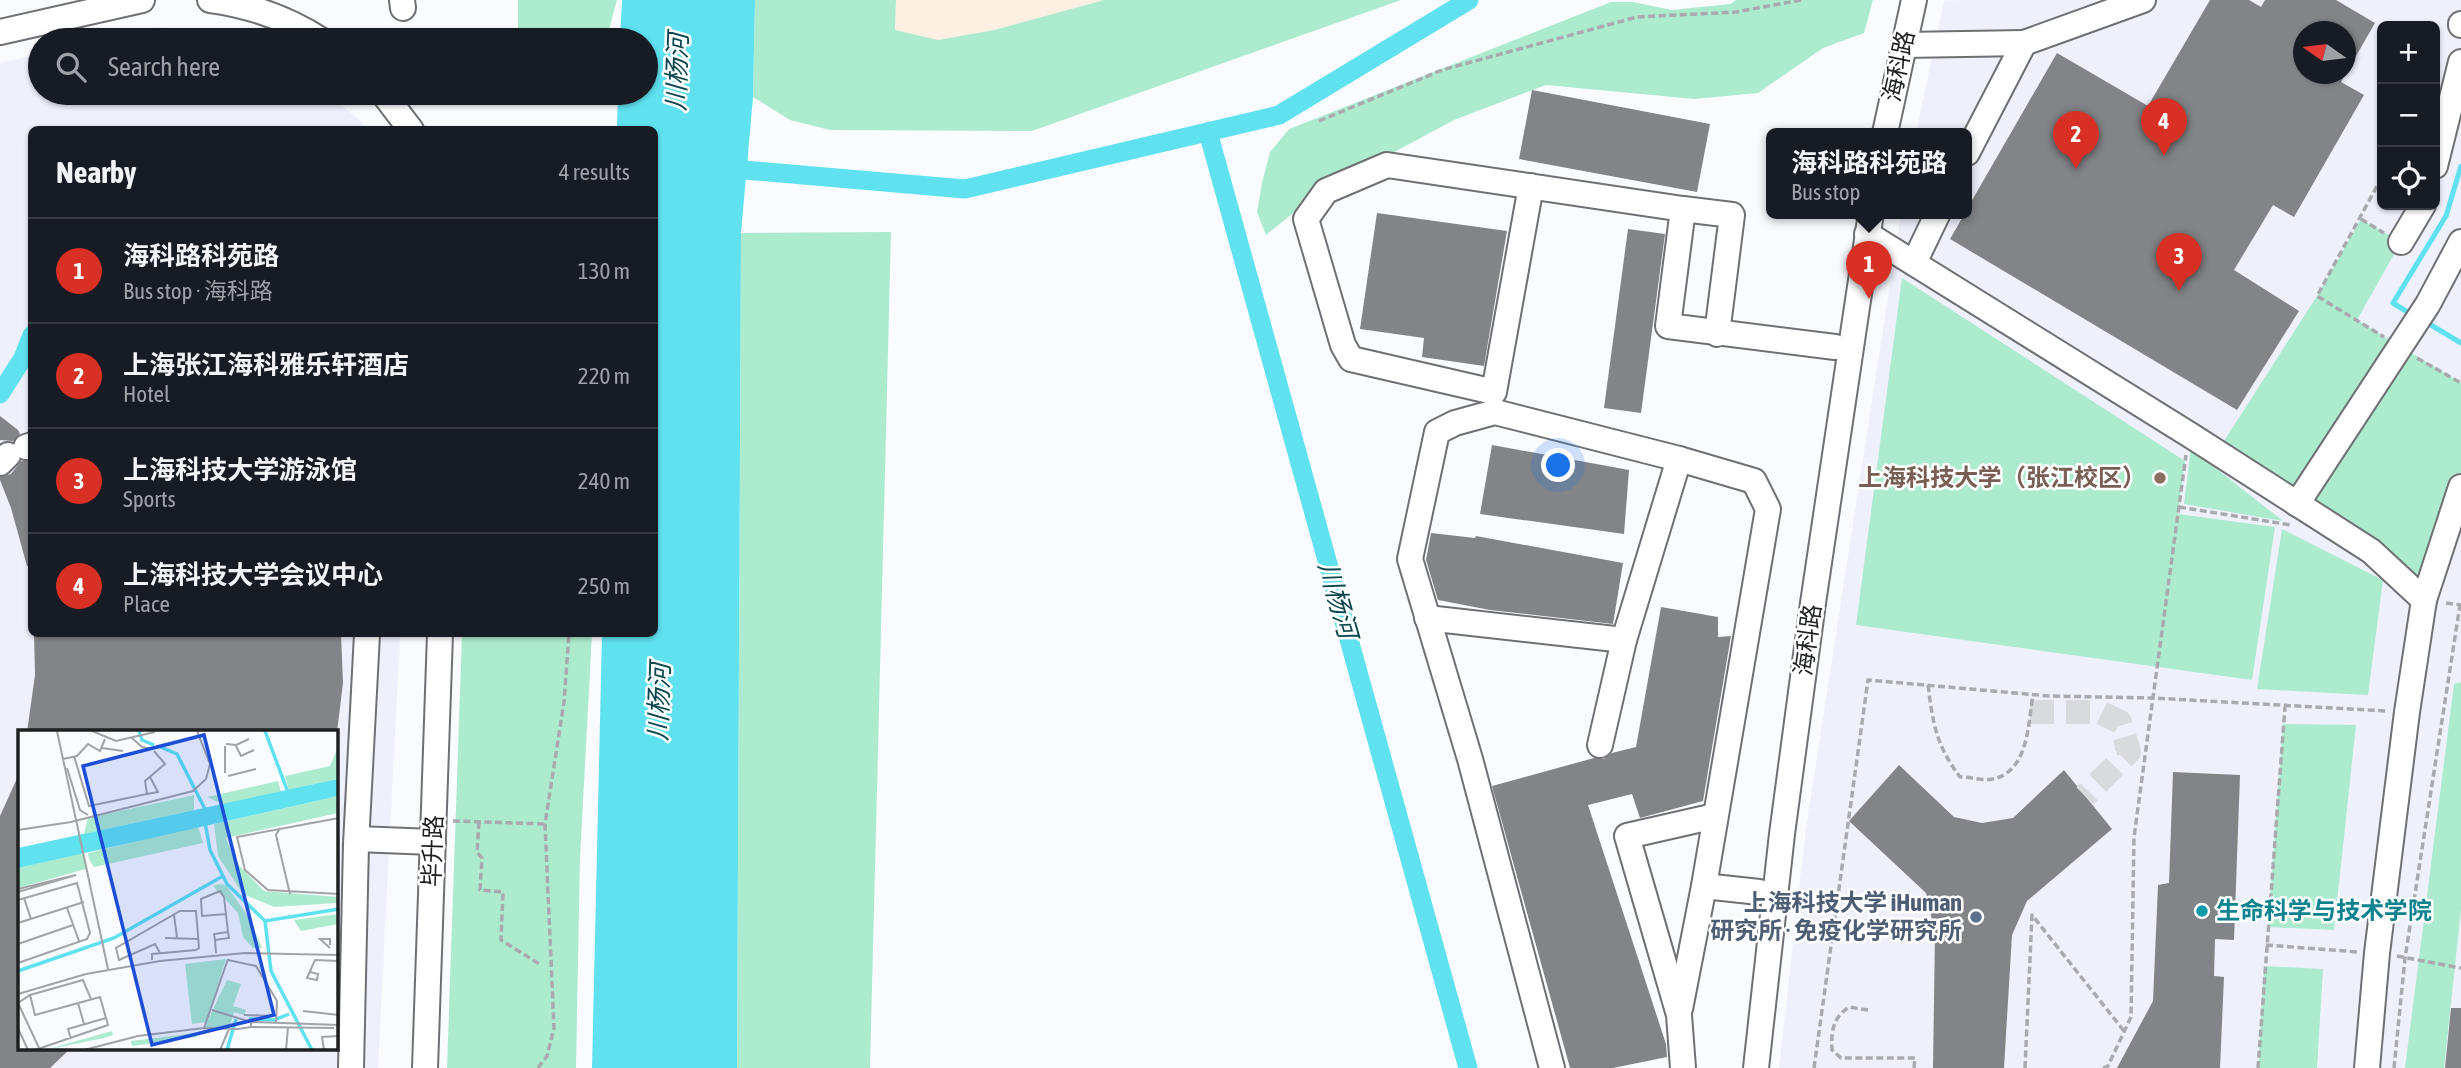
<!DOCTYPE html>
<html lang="en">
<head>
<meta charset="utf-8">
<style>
  :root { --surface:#171b24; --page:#242831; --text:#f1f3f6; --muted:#9ea1a6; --line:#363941; --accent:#d93025 }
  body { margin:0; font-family:"Asap Condensed","Noto Sans SC",sans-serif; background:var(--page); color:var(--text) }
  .controls { position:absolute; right:21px; top:21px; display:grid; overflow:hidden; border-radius:10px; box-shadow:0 2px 5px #0004 }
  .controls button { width:63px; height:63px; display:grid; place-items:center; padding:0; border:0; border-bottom:2px solid var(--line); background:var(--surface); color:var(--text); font:35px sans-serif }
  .compass { position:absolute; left:2293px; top:21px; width:63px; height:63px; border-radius:50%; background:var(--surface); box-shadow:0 2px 5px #0004; rotate:284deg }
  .you { position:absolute; left:1559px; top:466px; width:24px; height:24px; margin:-18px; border:5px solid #fff; border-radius:50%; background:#1a73e8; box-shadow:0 0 0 10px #1a73e833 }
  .badge { display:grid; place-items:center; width:46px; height:46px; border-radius:50%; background:var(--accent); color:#fff; font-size:23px; font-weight:700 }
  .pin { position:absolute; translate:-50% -58px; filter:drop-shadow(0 2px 4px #0008) }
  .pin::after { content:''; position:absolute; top:37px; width:24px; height:21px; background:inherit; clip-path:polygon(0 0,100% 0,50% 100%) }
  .popup { position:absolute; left:1766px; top:128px; width:206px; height:91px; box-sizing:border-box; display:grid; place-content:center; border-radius:10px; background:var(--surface); filter:drop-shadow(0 2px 5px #0005); font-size:23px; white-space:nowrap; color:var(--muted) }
  .popup b { font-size:26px; color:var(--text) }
  .popup::after { content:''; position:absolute; left:50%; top:100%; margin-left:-14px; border:14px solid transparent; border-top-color:var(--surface) }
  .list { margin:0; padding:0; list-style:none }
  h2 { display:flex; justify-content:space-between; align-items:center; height:91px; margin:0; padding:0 28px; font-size:30px }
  h2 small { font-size:23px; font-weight:400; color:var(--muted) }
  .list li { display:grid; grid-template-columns:46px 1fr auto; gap:21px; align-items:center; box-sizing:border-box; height:105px; padding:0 28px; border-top:2px solid var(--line) }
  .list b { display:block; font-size:26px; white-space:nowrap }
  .list p { margin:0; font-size:23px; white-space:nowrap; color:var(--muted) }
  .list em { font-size:23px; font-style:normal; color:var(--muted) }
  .icon { flex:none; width:38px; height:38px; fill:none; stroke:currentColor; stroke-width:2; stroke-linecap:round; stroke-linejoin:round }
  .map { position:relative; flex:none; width:2461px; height:1068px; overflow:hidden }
  .search { position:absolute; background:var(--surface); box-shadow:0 2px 5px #0004; left:28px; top:28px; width:630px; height:77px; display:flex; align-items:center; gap:18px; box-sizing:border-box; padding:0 24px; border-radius:38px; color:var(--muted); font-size:26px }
  .panel { position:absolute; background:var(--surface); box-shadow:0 2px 5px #0004; left:28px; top:126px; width:630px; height:511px; border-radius:10px }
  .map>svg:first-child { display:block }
</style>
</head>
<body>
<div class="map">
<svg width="2461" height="1068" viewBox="0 0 2461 1068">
  <rect width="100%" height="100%" fill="#fafbff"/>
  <path fill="#fdefe1" d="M896,0H1104L994,30L938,40L895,30Z"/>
  <g fill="#eef1fc" fill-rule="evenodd">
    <path d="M1965,0H2461V1068H1779L1806,829L1901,213H1967V133H1916L1944,1ZM2382,26H2435V205H2382ZM2304,32H2346V74H2304Z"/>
    <path d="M156,27L214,34L231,40H97Z"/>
    <path d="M40,54V93H326L362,122L365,129L32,130V634H400L378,1068H0V63ZM19,732H336V1049H19Z"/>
  </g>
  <g fill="#adebce">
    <path d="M518,0H617L606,40H518Z"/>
    <path d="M755,0H896L895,30L938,40L994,30L1104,0H1401L1032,131L830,130L790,120L753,97Z"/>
    <path d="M1736,0H1873L1864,33L1823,48L1758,93L1694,99L1546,85L1454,120L1318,193L1266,235L1257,212L1262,183L1270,152L1289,129L1611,2H1633L1672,10L1730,4Z"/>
    <path d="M2361,219L2401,242L2357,320L2461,383V487L2424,600L2217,452L2317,296Z"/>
    <path d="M891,232L870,1068H737L741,233Z"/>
    <path d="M1902,278L2185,461L2178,514L2275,527L2252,680L1856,625Z"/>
    <path d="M2191,449L2283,521L2184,504Z"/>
    <path d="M2282,529L2383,580L2368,695L2257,689Z"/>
    <path d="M462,634H592L580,858L576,1068H447Z"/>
    <path d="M2461,682V910L2444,1068H2405L2454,684Z"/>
    <path d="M2283,724L2356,725L2334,930L2268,927Z"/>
    <path d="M2264,966L2323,969L2317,1068H2258Z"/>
  </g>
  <path fill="#5fe1f0" d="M622,0H755L753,97L741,233L737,1068H592L602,634H654V130L617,129L618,93H646V40H620Z"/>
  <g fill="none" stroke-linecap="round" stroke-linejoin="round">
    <g stroke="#5fe1f0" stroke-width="5">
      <path d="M2414,316L2393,303L2446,216L2461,166"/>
      <path d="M2426,322L2461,343"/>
    </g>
    <g stroke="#5fe1f0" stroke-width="19">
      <path d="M1208,132L1468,1068"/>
      <path d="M721,168L965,189L1279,115L1469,0"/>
      <path d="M0,394L23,358L32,335"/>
    </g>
  </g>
  <g fill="#838487" fill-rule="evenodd">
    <path d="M2210,0H2249L2261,7L2265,0H2336L2375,23L2341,82L2364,95L2294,217L2273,205L2234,270L2299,311L2237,410L1950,239L1965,213H1967V209L2057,53L2148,106ZM2304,32H2346V74H2304Z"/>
    <path d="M1532,90L1710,124L1697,192L1519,159Z"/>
    <path d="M1377,213L1507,231L1484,366L1422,357L1424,338L1360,329Z"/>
    <path d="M1628,229L1665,234L1641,413L1604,408Z"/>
    <path d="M0,416L18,430L20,434L13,441L0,440Z"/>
    <path d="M1492,445L1629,470L1624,534L1480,514Z"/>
    <path d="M21,461H32V566H27L11,508L0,480V477L11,474Z"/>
    <path d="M1431,533L1475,538L1476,536L1623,563L1613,624L1490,610L1438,600L1426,560Z"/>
    <path d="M1661,607L1718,617V637L1731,636L1703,801L1640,818L1632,794L1588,805L1666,1044L1667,1057L1613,1068H1570L1492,786L1594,758L1604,759L1612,753L1636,747Z"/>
    <path d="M34,634H341L343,683L337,732H27L35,675Z"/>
    <path d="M1899,765L1954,817L1982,823L2013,818L2064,770L2112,829L2027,901L2012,935L2004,1068H1933L1935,933L1926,893L1849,821Z"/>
    <path d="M2173,772L2240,775L2234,940L2215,939L2214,976L2224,977L2220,1068H2117L2153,1001L2158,885L2169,883Z"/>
    <path d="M19,774V1049H70L50,1068H0V816Z"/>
    <path d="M2451,1008H2461V1068H2445Z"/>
  </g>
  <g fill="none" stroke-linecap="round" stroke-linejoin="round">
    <path stroke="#d9dade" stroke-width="24" stroke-dasharray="24 12" stroke-linecap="butt" d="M2030,712H2100L2120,722L2129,752L2085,796"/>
    <g stroke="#6f7073" stroke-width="28">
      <g id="minor">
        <path d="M210,0C249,5 288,19 321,40"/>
        <path d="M402,0L403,8"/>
        <path d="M2461,25V24"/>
        <path d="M0,32L142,0"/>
        <path d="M1904,45L2024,43"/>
        <path d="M383,93L411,130"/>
        <path d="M1885,133L1914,0"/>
        <path d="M1967,153L2024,43L2143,0"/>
        <path d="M2435,166L2461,62"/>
        <path d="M1531,186L1494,392L1351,359L1343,345L1306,219L1326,191L1387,165L1683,209"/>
        <path d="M1867,234L2190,435L2371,551L2424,600"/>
        <path d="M2401,242L2423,205"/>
        <path d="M1914,263L1938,213"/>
        <path d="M1717,334L1732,215L1683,209L1668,326L1835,347"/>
        <path d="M26,447L32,445"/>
        <path d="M0,463L8,455"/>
        <path d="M2297,504L2428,304L2461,242"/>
        <path d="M1427,618L1624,640"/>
        <path d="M1600,745L1624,640L1679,459"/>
        <path d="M357,839L433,842"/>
        <path d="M1680,1009L1704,886"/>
        <path d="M351,1068L356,844L367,634"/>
        <path d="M425,1068L440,634"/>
        <path d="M1552,1068L1470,759L1410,559L1437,432L1455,423L1495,412L1679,459L1754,481L1768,509L1704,886L1759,892"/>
        <path d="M1683,1068L1679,1015L1627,836L1715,816"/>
        <path d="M1756,1068L1782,834L1813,603L1871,213"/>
        <path d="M2367,1068L2377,953L2407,712L2424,600L2461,487"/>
      </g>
    </g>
    <g stroke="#a9aaad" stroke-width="3.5" stroke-dasharray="7 3.5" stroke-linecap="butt">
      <path d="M1319,121L1442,70L1637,17L1736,12L1801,0"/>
      <path d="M2382,177L2317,296L2384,337"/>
      <path d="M2361,219L2384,233"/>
      <path d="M2417,358L2461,383"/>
      <path d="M2179,507L2291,525"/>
      <path d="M2446,603L2461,605"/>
      <path d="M1928,685C1933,724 1936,745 1960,777C1970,777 1984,781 1993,779C2029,771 2028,723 2033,695"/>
      <path d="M453,821L545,824"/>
      <path d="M479,822L477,852L482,858L480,890L503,892L501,940L541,965"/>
      <path d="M2266,945L2358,952"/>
      <path d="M2397,956L2461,968"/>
      <path d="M1868,1010L1849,1007C1833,1018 1831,1030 1832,1050L1841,1058H1915L1914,1068"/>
      <path d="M538,1068L547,1056L554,1028L545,824L564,702L569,634"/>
      <path d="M1814,1068L1868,680L2049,696L2153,698L2387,711"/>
      <path d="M2025,1068L2032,915L2124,1031"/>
      <path d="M2103,1068L2108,1066L2131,1017L2134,837L2186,455"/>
      <path d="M2258,1068L2285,707"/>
      <path d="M2394,1068L2405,958L2460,605"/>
    </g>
    <use href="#minor" stroke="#fff" stroke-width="24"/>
  </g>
  <circle fill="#8d6e63" stroke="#fff" stroke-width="2.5" cx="2160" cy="478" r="7"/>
  <circle fill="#0f9aa8" stroke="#fff" stroke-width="2.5" cx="2202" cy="911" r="7"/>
  <circle fill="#5c6f8a" stroke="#fff" stroke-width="2.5" cx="1976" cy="917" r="7"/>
  <g text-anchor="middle" stroke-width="5" stroke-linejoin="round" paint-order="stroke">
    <g font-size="24" fill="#1f2021" stroke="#fff">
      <text transform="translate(1899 66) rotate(-78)" y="8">海科路</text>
      <text transform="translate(1808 640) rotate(-82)" y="8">海科路</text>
      <text transform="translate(433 851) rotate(-88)" y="8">毕升路</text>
    </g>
    <g font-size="24" font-weight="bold" fill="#785e54" stroke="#fff" text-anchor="end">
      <text x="2146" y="486">上海科技大学（张江校区）</text>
    </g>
    <g font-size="24" font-weight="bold" fill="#4e5e75" stroke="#fff" text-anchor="end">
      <text x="1962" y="911">上海科技大学 iHuman<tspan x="1962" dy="28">研究所 · 免疫化学研究所</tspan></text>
    </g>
    <g font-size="24" font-weight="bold" fill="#0d838f" stroke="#fff" text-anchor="start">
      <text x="2216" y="919">生命科学与技术学院</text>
    </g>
    <g font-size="26" font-style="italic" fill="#0b474e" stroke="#fff">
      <text transform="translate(677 72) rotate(-88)" y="9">川杨河</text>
      <text transform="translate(1338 600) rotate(74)" y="9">川杨河</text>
      <text transform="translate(659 702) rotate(-88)" y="9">川杨河</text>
    </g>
  </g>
  <g transform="translate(18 730)">
    <rect width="320" height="320" fill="#fafbff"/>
    <path d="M320,17V49L271,60L267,46L312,36ZM260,51L263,62L206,75L189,67ZM176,65V80L66,104L70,88ZM320,66V83L208,108L217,131L246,161L320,167V173L256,177L225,164L200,126L196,94ZM180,96L185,113L76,137L71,129L70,123ZM65,123L68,139L0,158V138ZM201,154L208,155L231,188L244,218H235L225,207L220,183L195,156ZM321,184L320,194L283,201L276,190ZM208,229L188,292L174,294L167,234ZM209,250L223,254L215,276L228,280L226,285L216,282L211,299L186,298ZM94,301L95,305L86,308L27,320ZM178,303L179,307L114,316L113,311Z" fill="#adebce"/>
    <path d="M320,49V66L0,138V118Z" fill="#5fe1f0"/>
    <path fill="none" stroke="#5fe1f0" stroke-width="3.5" d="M121,1L124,10L136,15M247,1L271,65M140,16L159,24L188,81M187,92L192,120L209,154L247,191L321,179M247,191L253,241L294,320M0,241L96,208L205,146M231,289L256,290L271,284M209,320L218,289"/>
    <path fill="none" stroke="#a2a3a6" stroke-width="2" d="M39,1L90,239M74,1L98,11L137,2M114,8L124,17L134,19M208,14L218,15L231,9M207,16V43M218,16L223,26L236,20M84,18L105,21M56,26L71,76L129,64L127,51L147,34L136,21M45,29L59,26L70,14L82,21L87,9M49,38L62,80L70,85M210,46L238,39M129,64L140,62L132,47M321,88L219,107L227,140L250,160L321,164M262,98L258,105L272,164M0,100L53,92L175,61L188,49L192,34L179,1M0,159L58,145L0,162M6,168L13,189M0,170L59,153L72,203L69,209L0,233M49,178L61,211M208,184L184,186L183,169L202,161L206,167L210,202M156,185L159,208M0,193L66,172M147,208L181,209M197,210L211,208L210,202L196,204L197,210L198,223M0,214L55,195M312,215V209H302L312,218M134,230V224L178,220L181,218L178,181H162L98,218L101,230L137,214L142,223M210,230L238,236L259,271L258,293M292,242L300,244L299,250L289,248L297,230L321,231M0,264L68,244L142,231L227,223L321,225M12,265L17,285L82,267L90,295L17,320M0,273L12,265L65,250L73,269M0,273L22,320M60,273L66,294M194,280L233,292M285,281L321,285M226,285L256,286M233,297L316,298M0,298L10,320M186,298L210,229M53,309L50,299L88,288M66,320L120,306L186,298L220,299L233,297V292L321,295M202,320L211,299M268,320L270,297M306,320L304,307L321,306"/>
    <path fill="#1d4ed8" fill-opacity="0.15" stroke="#1d4ed8" stroke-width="3.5" d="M186,5L256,285L134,315L65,36Z"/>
    <rect width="320" height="320" fill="none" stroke="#1f2021" stroke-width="3.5"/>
  </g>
</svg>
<div class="controls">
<button>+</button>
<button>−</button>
<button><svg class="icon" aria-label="locate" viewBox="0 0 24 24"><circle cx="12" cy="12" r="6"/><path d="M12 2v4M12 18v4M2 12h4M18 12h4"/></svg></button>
</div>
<svg class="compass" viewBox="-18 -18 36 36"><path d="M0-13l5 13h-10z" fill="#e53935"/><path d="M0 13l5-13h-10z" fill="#9ea1a6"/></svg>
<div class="you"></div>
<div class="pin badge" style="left:1869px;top:299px">1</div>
<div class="popup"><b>海科路科苑路</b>Bus stop</div>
<div class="pin badge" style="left:2076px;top:169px">2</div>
<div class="pin badge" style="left:2179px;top:291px">3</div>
<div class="pin badge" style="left:2164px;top:156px">4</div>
<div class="search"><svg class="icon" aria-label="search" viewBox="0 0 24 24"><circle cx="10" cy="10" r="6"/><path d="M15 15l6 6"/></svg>Search here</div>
<section class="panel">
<h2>Nearby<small>4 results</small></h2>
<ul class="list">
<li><span class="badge">1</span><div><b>海科路科苑路</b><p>Bus stop · 海科路</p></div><em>130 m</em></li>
<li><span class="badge">2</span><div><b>上海张江海科雅乐轩酒店</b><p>Hotel</p></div><em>220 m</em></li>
<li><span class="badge">3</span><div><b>上海科技大学游泳馆</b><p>Sports</p></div><em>240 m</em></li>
<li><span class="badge">4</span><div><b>上海科技大学会议中心</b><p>Place</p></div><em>250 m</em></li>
</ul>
</section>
</div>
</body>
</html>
